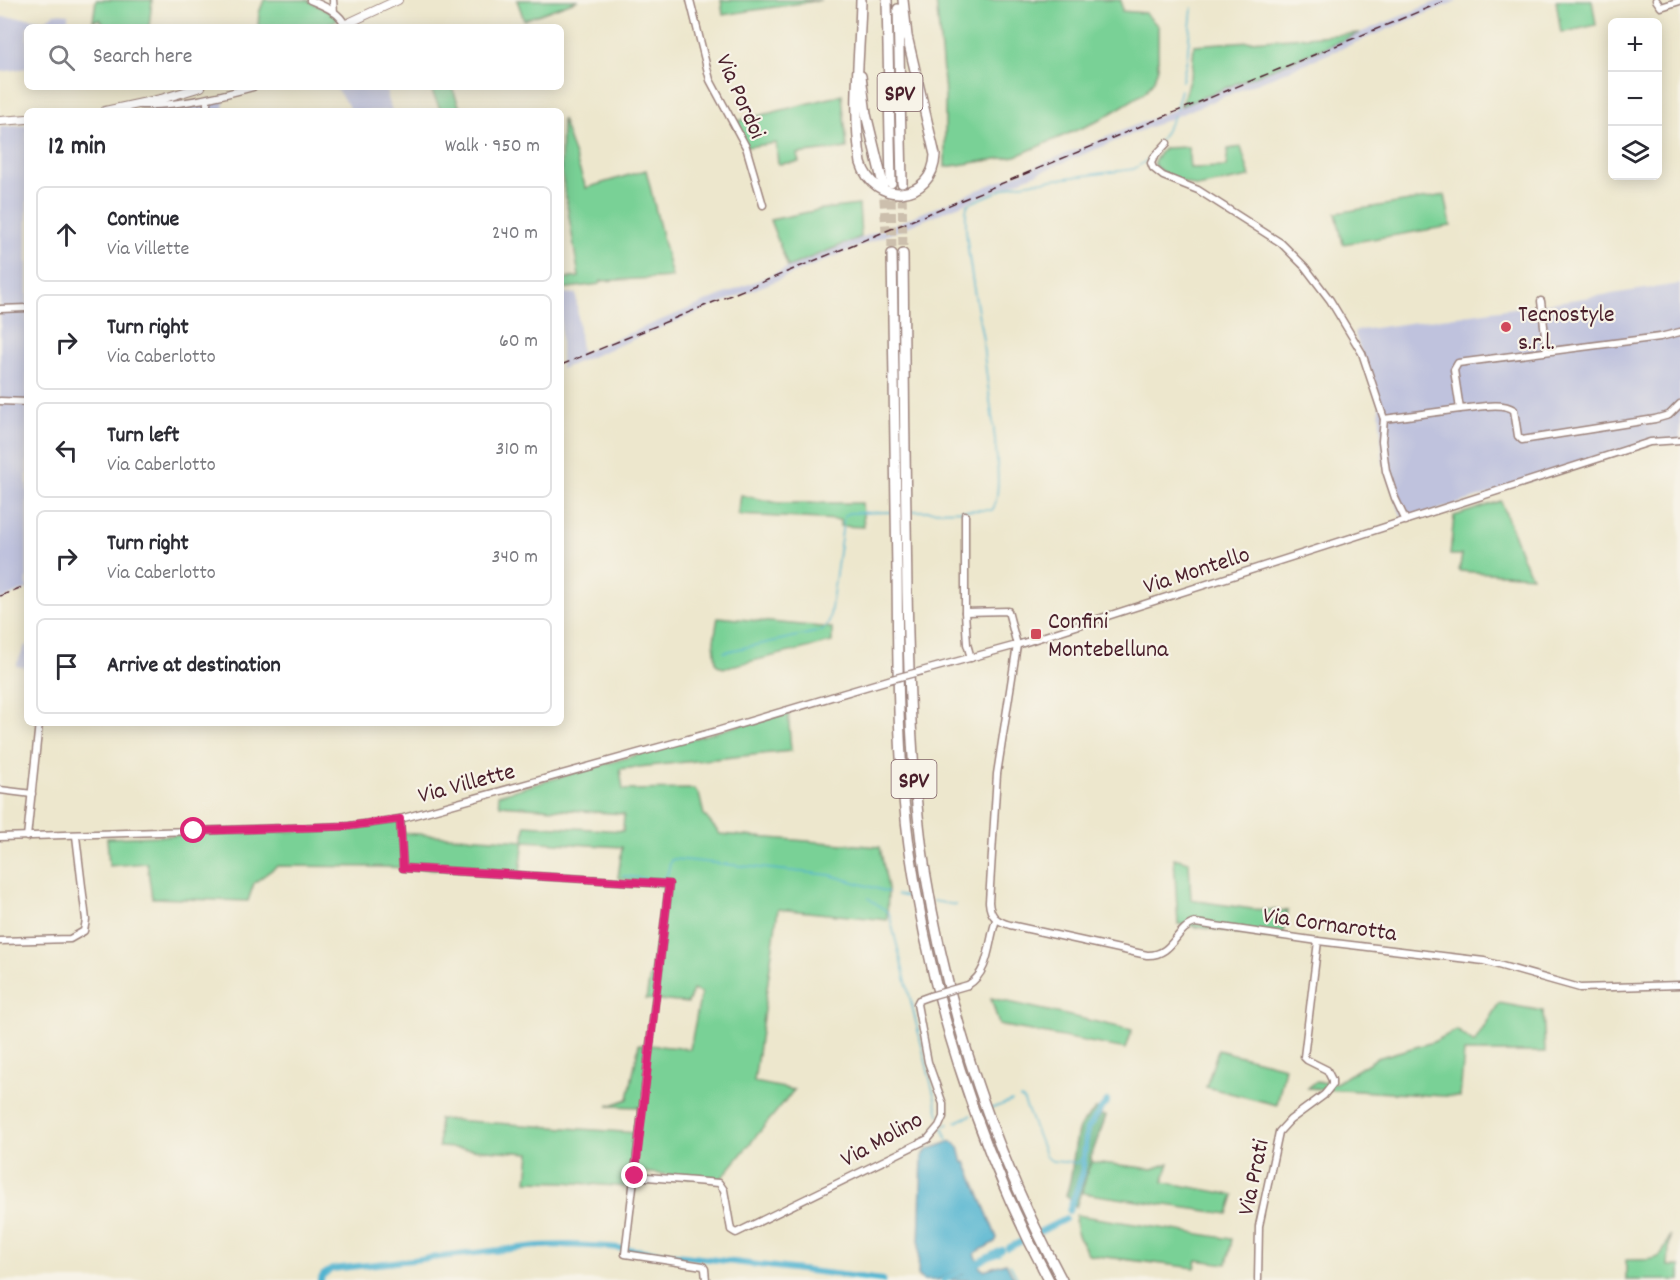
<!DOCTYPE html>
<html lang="en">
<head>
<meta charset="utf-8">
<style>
  :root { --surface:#fff; --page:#f7f7f7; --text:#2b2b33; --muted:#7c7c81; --line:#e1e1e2 }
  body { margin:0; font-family:Dekko,sans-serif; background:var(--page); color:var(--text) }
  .controls { position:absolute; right:18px; top:18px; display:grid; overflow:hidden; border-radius:9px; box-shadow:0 3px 15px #0003 }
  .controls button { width:54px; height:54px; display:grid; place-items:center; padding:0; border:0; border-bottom:2px solid var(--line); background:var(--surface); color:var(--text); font:30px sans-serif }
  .stop { position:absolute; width:18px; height:18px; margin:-14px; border:4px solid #db2777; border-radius:50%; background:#fff }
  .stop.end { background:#db2777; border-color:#fff; box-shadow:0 2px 6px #0008 }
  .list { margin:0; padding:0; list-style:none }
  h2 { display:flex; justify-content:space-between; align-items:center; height:78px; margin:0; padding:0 24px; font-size:26px }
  h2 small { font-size:20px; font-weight:400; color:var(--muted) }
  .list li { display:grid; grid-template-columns:39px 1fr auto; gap:18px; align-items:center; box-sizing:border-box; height:96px; margin:0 12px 12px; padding:0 12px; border:2px solid var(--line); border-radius:9px }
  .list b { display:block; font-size:22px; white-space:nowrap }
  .list p { margin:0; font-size:20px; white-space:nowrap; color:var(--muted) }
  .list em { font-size:20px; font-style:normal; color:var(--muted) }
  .icon { flex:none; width:33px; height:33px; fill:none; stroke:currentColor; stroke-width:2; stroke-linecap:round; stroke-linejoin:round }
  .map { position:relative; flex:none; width:1680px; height:1280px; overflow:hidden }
  .search { position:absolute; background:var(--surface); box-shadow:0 3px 15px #0003; left:24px; top:24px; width:540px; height:66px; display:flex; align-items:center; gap:15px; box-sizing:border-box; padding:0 21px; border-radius:9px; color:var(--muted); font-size:22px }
  .panel { position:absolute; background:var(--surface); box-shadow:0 3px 15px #0003; left:24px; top:108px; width:540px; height:618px; border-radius:9px }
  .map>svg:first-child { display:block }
</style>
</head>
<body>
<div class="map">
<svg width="1680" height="1280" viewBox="0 0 1680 1280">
  <rect width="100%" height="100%" fill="#f7f3e8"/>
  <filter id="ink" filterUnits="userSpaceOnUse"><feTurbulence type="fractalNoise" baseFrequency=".0167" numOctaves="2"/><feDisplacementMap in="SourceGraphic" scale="12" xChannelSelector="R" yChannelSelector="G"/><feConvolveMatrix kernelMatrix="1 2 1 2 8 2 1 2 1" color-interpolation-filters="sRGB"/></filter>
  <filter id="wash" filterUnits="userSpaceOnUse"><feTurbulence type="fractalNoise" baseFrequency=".008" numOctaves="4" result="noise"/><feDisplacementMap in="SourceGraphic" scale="24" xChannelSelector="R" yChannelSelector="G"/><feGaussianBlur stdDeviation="1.35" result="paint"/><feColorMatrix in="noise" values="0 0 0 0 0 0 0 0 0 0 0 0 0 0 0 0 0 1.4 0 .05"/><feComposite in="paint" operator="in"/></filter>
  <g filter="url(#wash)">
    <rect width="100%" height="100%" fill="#ede7cd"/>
    <g fill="#bfc2dd">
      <path d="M1440,0H1459L561,369V293L576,294L581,353Z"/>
      <path d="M55,13L68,14V27H27V68L0,72V17L27,18L44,21Z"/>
      <path d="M335,87H385L392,111H352Z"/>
      <path d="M224,100L223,111H135L151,108L197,107Z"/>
      <path d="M27,125V589L0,600V127Z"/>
      <path d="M1680,284V441L1653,442L1403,521L1383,463L1379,406L1354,331Z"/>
      <path d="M27,643V668L16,666L25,646Z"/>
    </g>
    <g fill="#79d196" stroke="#627860" stroke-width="1.5">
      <path d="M96,0H152L149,27H105L100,19L93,21Z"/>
      <path d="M264,0H307L341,18L322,27H258L259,13Z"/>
      <path d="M517,0H578L524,20Z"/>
      <path d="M721,0H821L723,15Z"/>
      <path d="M936,0H1121L1122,11L1145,13L1158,26V68L1153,82L1144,93L1098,121L1016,156L945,167V93Z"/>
      <path d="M1556,0H1592L1596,25L1561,33Z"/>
      <path d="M1360,33L1181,106L1192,71L1194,45Z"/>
      <path d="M430,87H452L461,111H441Z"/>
      <path d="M842,95L847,148L797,154L799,162L778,164L776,143L747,147L734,122Z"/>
      <path d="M562,119L586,188L646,170L672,277L601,281L600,284L561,289V279L579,277L561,169Z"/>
      <path d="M1188,147L1190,168L1226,167L1228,149L1241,147L1250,177L1197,187L1168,176L1155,166L1154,161L1164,148Z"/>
      <path d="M1445,195L1451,226L1343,244L1336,213Z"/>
      <path d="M859,205L861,237L788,267L770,220L823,209Z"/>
      <path d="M741,495L778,503H862L864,527L840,526V520L738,515Z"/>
      <path d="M1501,501L1524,562L1532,576L1459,571L1462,555H1450L1454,516Z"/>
      <path d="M718,617L832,628V642L723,668L716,664L714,640Z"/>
      <path d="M788,711L791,751L620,769L623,790L694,789L699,794L704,815L720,834L880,847L888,889L887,920L778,909L754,1082L794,1090L720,1180L631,1171L628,1187L563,1182L527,1181L530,1153L439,1147V1119L637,1133L639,1107L608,1106L628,1099L639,1044L690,1049L701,993L693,990L688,1003L646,999L666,887L618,878L622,847L524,841L520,872L384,867L277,866L254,883L248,901L152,898L147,863L109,866L107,838L350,829L403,821L402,833L524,841L525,825L623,831L624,814L500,805L498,795Z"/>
      <path d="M1174,858L1189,862L1191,900L1252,909L1288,911L1282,940L1178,924Z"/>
      <path d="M991,998L1132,1030L1126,1049L999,1025Z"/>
      <path d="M1499,1003L1543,1011L1545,1052H1464L1460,1097L1308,1088L1315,1082L1336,1083L1377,1058L1433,1042L1457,1030L1474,1043Z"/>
      <path d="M1218,1050L1285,1067L1277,1105L1206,1087Z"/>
      <path d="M1092,1162L1153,1169L1169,1163L1163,1182L1234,1195L1228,1214L1082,1193L1088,1169Z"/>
      <path d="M1076,1215L1232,1239L1227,1264L1197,1260L1195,1268L1089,1255C1081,1242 1073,1231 1076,1215Z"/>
      <path d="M1670,1235L1668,1266H1680V1280H1626V1260C1653,1259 1662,1264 1670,1235Z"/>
    </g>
    <path fill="#62b37f" stroke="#566955" stroke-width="1.5" d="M1095,1109H1103L1095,1122L1101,1115L1106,1116L1091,1157L1092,1162L1088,1169L1076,1207L1066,1195C1074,1174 1072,1152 1078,1131C1080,1122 1090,1117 1095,1109Z"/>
    <path fill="#51b4d0" stroke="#4e6a7e" stroke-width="1.5" d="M952,1141L959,1147L963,1163L966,1162L997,1238L995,1242L975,1253L980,1268L984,1270L1006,1263L1015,1280H950L964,1273L962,1268L938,1280H923L918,1275L922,1157L927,1150Z"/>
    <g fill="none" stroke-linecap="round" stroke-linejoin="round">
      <g stroke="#51b4d0" stroke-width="1.5">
        <path d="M1182,81L1187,59L1192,8"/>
        <path d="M1176,109L1181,90"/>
        <path d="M910,511L992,510C1009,491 983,371 983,340C979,317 959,219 968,204L1013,185L1134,169L1150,158L1174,116"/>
        <path d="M724,652L821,631L829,623L844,516L848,513L893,512"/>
        <path d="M623,876L660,880L667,875L671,860L675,859L830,875L888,892"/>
        <path d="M897,895L914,898"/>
        <path d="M868,898L889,913L939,1115"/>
        <path d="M933,901L956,905"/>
        <path d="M1020,1098L1023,1099L1046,1157L1052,1161L1077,1163L1084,1155"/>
        <path d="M990,1109L1012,1101"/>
        <path d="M956,1122L971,1115"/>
        <path d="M942,1126L948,1142"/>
        <path d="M943,1126L949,1124"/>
        <path d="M983,1262L1000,1255"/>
        <path d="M1010,1264L1018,1280"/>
      </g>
      <g stroke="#51b4d0" stroke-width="6">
        <path d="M1069,1211L1082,1175L1087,1129L1107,1101"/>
        <path d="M1008,1248L1065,1219"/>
        <path d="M320,1280L323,1275L332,1269L537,1246L569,1245L610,1247L883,1280"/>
        <path d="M944,1280L1002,1250"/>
      </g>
    </g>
  </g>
  <g filter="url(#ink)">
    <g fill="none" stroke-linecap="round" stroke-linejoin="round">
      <g stroke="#ccbfad" stroke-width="9" stroke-dasharray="9 4.5" stroke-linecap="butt">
        <path d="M902,183L903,254"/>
        <path d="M883,184L886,232"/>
        <path d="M891,185L892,254"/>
      </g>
      <g stroke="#9c837c" stroke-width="9">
        <g id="minor">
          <path d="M310,0C323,6 339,11 345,25"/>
          <path d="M333,0L334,12"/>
          <path d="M690,0L710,80L746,147L763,205"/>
          <path d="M1656,0L1661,7L1680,1"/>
          <path d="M141,105C180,106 216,97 253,87"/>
          <path d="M207,111V99"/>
          <path d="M1167,143L1154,157L1151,163L1153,168L1163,176L1198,190L1281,243L1305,267L1330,300L1362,353L1384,419L1382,441L1386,471L1395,498L1406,521"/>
          <path d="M1541,301L1547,351"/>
          <path d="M0,309L27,308"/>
          <path d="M0,401L27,402"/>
          <path d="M1460,409C1476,408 1501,401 1514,410L1518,436L1522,440L1655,419L1669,415L1680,404"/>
          <path d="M1384,419L1460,409L1454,370L1458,363L1660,337L1680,332"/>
          <path d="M965,515V612L1008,611L1017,645L997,774L989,902C990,916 996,921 1010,925L1147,955C1174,956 1175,928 1195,923L1318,941L1484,961L1580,988L1680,985"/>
          <path d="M965,612L967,644L971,658"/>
          <path d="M922,671L1017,645L1650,442L1680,440"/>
          <path d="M0,790L32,794"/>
          <path d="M400,819L403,868L669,884L625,1254L703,1266L705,1269L706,1280"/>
          <path d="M0,837L349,826L400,819L717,731L892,679"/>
          <path d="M27,837L39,723"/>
          <path d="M0,941L70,939L84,931L86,920L76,836"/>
          <path d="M968,985C990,972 988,942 996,920"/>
          <path d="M635,1176L719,1183L724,1190L731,1230L736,1233L928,1139L939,1126L943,1117V1104L928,1062L917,1004L919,1000L930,996"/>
          <path d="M1258,1280L1259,1226L1279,1132L1290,1120L1324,1095L1332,1085V1080L1327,1070L1307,1060L1304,1057L1318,941"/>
        </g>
      </g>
      <g stroke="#9c837c" stroke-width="10">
        <g id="major">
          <path d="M340,27L398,0"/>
          <path d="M105,111L161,99L201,87"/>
          <path d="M0,121L27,119"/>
        </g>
      </g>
      <g stroke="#9c837c" stroke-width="12">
        <g id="highway">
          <path d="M861,0C860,55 852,108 861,163C874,206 933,202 935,155L907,36L903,0"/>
          <path d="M887,0L891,183"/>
          <path d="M898,9L902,183"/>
          <path d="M861,76L866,114L883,184"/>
          <path d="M892,254C893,359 895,465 897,571C898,662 897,754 909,845C930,996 977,1145 1049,1280"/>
          <path d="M903,254C904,367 905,479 907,592C909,685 911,778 925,871C948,1013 994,1153 1062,1280"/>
        </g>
      </g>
      <use href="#minor" stroke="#fff" stroke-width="6"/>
      <use href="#major" stroke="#fff" stroke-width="8"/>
      <use href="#highway" stroke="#fff" stroke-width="9"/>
      <g stroke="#4a1f2b" stroke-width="1.5" stroke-dasharray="9 4.5" stroke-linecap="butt">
        <path d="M561,365L1447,0"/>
        <path d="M0,596L27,585"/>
      </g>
      <g stroke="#9c837c" stroke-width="9" stroke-linecap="butt">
        <g id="minor-bridge">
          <path d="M892,679L922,671"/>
          <path d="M930,996L968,985"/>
        </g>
      </g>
      <use href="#minor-bridge" stroke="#fff" stroke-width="6"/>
    </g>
  </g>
  <g fill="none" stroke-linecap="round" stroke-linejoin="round" filter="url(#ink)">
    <path stroke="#db2777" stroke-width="8" d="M194,831L349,826L400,819L403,868L669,884L635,1176"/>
  </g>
  <g fill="#d1495b" stroke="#f7f3e8" stroke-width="2">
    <circle cx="1506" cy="327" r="6"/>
    <rect x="1030" y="628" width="12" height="12" rx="3"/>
  </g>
  <g text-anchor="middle" stroke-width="4.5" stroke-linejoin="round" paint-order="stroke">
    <g fill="#f7f3e8" stroke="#7e5f64" stroke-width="1.5">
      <rect x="877.5" y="73" width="45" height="38" rx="4.5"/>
      <rect x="891.5" y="760" width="45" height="38" rx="4.5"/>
    </g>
    <g font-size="22" font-weight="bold" fill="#4a1f2b">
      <text x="900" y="100">SPV</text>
      <text x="914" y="787">SPV</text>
    </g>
    <g font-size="24" fill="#4a1f2b" stroke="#f7f3e8">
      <text transform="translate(742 96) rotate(66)" y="8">Via Pordoi</text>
      <text transform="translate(1196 569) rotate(-18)" y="8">Via Montello</text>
      <text transform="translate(466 782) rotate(-15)" y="8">Via Villette</text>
      <text transform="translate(1330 923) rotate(8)" y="8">Via Cornarotta</text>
      <text transform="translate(881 1138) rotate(-29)" y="8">Via Molino</text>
      <text transform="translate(1252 1177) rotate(-78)" y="8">Via Prati</text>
    </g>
    <g font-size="24" fill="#4a1f2b" stroke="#f7f3e8" text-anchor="start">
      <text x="1518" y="321">Tecnostyle<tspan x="1518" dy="28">s.r.l.</tspan></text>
      <text x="1048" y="628">Confini<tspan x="1048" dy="28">Montebelluna</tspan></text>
    </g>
  </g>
</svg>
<div class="controls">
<button>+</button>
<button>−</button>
<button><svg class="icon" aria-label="layers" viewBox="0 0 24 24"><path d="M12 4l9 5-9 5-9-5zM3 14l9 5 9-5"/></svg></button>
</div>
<div class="stop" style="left:194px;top:831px"></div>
<div class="stop end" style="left:635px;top:1176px"></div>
<div class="search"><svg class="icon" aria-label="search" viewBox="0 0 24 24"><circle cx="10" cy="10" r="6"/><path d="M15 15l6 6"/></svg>Search here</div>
<section class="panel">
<h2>12 min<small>Walk · 950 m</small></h2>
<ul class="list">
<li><svg class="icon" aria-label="ahead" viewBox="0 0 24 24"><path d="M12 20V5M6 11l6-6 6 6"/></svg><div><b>Continue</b><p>Via Villette</p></div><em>240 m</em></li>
<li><svg class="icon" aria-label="right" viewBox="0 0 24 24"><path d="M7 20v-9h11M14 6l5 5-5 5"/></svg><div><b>Turn right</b><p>Via Caberlotto</p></div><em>60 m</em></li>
<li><svg class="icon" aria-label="left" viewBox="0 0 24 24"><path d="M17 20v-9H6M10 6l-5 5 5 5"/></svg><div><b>Turn left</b><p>Via Caberlotto</p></div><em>310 m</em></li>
<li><svg class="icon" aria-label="right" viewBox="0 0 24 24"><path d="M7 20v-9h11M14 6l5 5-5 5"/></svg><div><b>Turn right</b><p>Via Caberlotto</p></div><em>340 m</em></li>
<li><svg class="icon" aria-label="arrive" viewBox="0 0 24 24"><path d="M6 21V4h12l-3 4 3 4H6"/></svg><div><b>Arrive at destination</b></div></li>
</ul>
</section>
</div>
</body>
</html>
